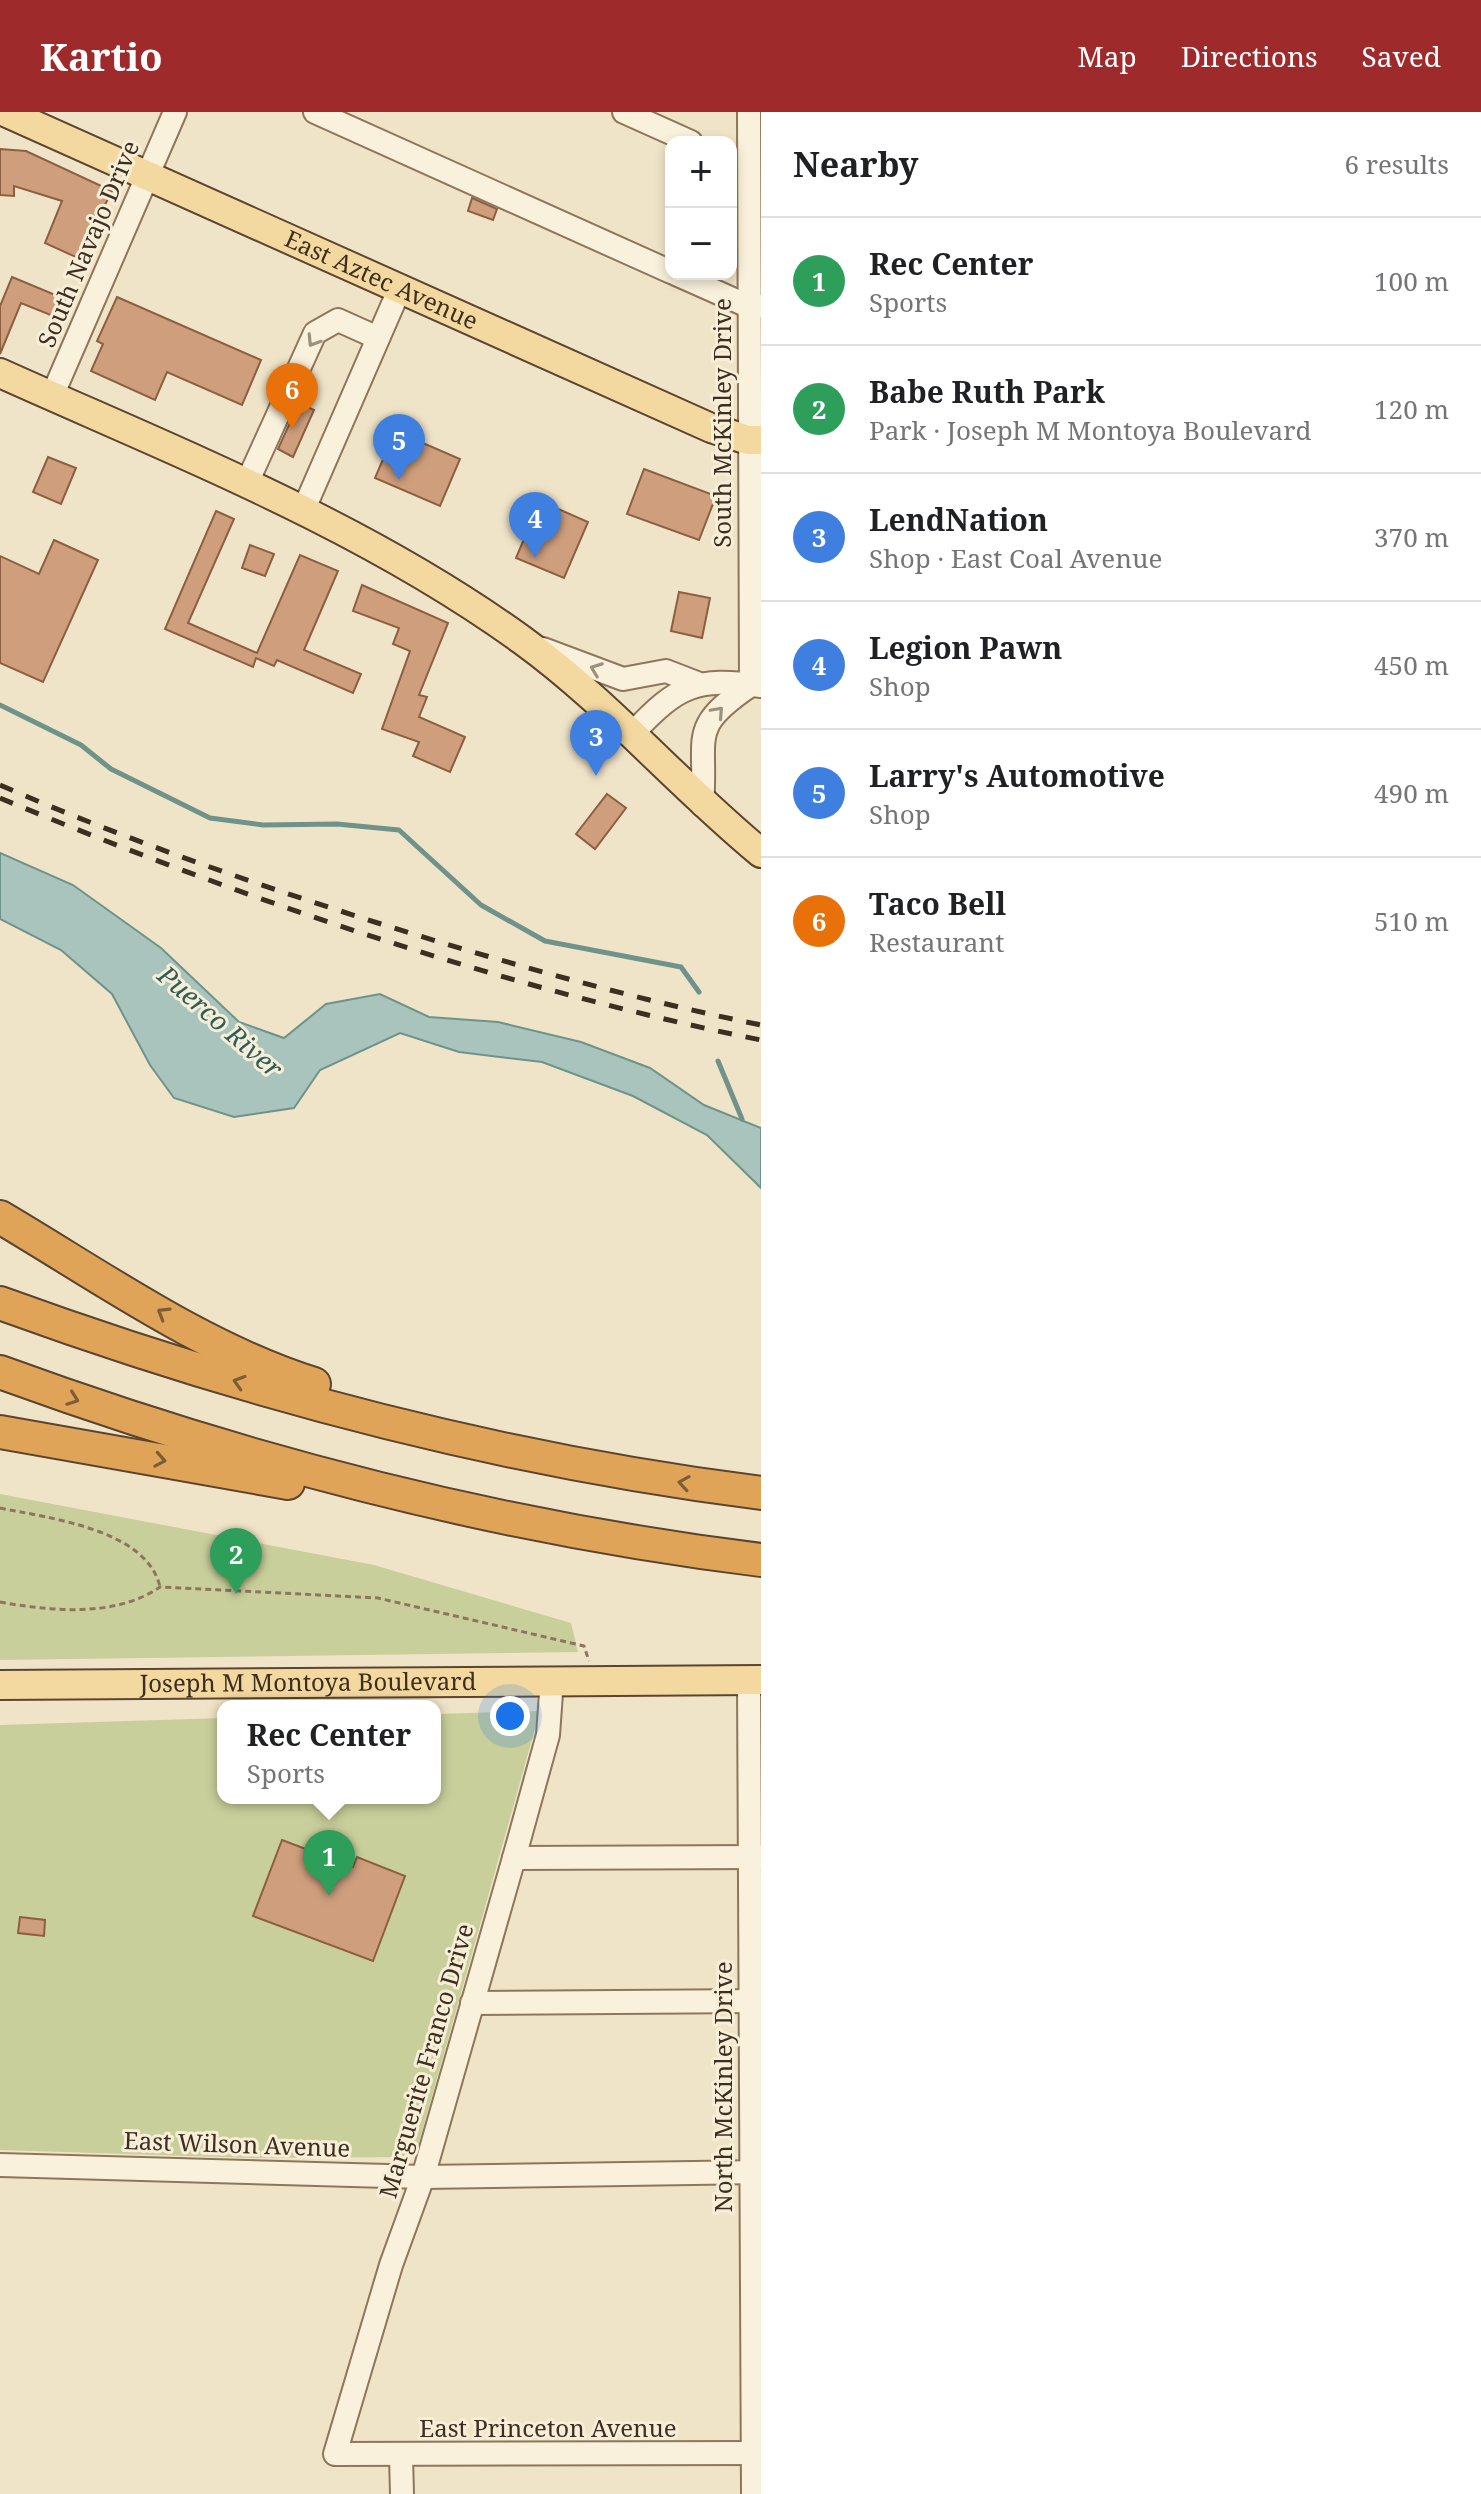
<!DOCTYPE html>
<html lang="en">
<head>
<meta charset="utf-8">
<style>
  :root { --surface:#fff; --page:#f6f6f6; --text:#202124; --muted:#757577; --line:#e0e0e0; --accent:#9e2a2b }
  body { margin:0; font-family:"Noto Serif",serif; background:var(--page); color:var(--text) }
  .controls { position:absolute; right:24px; top:24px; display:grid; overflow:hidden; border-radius:16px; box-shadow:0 4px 12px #0003 }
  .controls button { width:72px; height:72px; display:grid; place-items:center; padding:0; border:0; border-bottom:2px solid var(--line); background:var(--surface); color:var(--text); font:40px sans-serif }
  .you { position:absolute; left:510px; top:1604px; width:28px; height:28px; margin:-20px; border:6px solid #fff; border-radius:50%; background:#1a73e8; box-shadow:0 0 0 12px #1a73e833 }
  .badge { display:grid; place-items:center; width:52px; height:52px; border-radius:50%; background:var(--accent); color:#fff; font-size:26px; font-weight:700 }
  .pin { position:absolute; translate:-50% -66px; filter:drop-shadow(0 2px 4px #0008) }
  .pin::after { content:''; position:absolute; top:42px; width:28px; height:24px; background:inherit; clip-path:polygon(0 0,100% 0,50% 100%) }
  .popup { position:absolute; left:217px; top:1588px; width:224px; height:104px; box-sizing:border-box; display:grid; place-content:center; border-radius:16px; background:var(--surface); filter:drop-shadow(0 2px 6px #0005); font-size:26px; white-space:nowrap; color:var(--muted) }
  .popup b { font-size:30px; color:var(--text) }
  .popup::after { content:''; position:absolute; left:50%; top:100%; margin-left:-16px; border:16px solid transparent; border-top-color:var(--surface) }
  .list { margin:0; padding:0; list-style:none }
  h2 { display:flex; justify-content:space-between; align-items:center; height:104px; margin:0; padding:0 32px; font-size:34px }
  h2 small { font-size:26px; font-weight:400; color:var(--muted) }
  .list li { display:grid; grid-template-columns:52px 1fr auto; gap:24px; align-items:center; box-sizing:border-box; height:128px; padding:0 32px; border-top:2px solid var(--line) }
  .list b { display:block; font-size:30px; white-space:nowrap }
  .list p { margin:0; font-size:26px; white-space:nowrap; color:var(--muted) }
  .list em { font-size:26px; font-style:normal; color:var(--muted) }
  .map { position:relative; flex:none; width:761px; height:2382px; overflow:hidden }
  header { display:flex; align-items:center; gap:48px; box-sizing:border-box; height:112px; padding:0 40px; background:var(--accent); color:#fff }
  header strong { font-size:38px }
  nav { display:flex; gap:44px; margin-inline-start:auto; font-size:28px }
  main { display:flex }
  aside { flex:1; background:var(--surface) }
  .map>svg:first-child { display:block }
</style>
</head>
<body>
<header>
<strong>Kartio</strong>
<nav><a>Map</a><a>Directions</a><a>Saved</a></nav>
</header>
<main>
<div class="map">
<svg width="761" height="2382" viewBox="0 0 761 2382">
  <rect width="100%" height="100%" fill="#f0e4c8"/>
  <g fill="#c9cf9b">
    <path d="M0,1382L374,1453L571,1511L578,1540L0,1548Z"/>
    <path d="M540,1599L415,2045L253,2046L0,2038V1613L223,1606V1686H435V1602Z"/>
  </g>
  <path fill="#a9c4bc" stroke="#6f938a" stroke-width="2" d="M0,741L73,773L161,836L239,910L284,926L326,892L380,882L429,905L498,910L581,930L650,956L704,993L761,1016V1076L707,1023L633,984L542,950L459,940L400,921L320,958L294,996L234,1005L174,986L150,953L112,882L61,838L0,807Z"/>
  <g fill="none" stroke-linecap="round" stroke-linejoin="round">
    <g stroke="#6f938a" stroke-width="5">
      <path d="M0,593L81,633L111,657L210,706L263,713L337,712L399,718L481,793L545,829L681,855L699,880"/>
      <path d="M718,949L742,1007"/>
    </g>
  </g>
  <g fill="#cf9f7d" stroke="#8d5f41" stroke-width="2">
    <path d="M0,37L26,39L112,79L78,146L45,131L62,89L14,74V84L0,83Z"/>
    <path d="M472,86L497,97L493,108L468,99Z"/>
    <path d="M12,165L65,187L58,206L21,191L0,242V194Z"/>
    <path d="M117,185L261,248L242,293L167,260L155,288L91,259L103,232L97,229Z"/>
    <path d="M299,291L314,298L293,345L278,337Z"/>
    <path d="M395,319L460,347L440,394L375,366Z"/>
    <path d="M48,345L76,356L61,392L33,380Z"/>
    <path d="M644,357L716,384L699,428L627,402Z"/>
    <path d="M540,389L588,410L564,466L516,446Z"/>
    <path d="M216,399L234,407L188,511L257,541L300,443L338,459L304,538L361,562L353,581L277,548L274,554L256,546L253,555L165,517Z"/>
    <path d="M54,428L98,448L43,570L0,551V444L39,462Z"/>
    <path d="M250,433L274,442L265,464L242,456Z"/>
    <path d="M362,473L448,511L419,583L427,585L419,605L465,625L450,660L413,644L419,630L382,617L410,539L393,532L399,516L353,499Z"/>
    <path d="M679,480L710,486L702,526L671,519Z"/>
    <path d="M607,682L626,696L595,737L576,722Z"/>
    <path d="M282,1728L353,1755L357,1745L405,1764L373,1849L253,1804Z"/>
    <path d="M20,1805L45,1808L44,1824L18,1821Z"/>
  </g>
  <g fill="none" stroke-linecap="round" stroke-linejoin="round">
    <g stroke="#8d765c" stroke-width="26">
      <g id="minor">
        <path d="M315,0L671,160"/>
        <path d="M624,0L691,30"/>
        <path d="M749,0L751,573"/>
        <path d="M676,162L748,194H760"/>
        <path d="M52,284L175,0"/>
        <path d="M246,373L315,221L338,208L378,226"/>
        <path d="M303,399L400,176"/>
        <path d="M543,537L623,567L666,559L697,571"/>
        <path d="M633,621C678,573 696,565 761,574"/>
        <path d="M702,693C708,623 686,617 751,573"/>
        <path d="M552,1567L548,1623L514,1746L423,2065L391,2153L335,2342L761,2341"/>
        <path d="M749,1568L753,2382"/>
        <path d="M514,1746L761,1745"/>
        <path d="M472,1891L761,1889"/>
        <path d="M0,2053L423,2065L761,2060"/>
        <path d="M401,2344L402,2382"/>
      </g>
    </g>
    <g stroke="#5b4430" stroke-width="32">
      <g id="major">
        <path id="s1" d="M5,0L711,316L748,328H761"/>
        <path d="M0,261C178,341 363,413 522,528C609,591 678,673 761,741"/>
        <path id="s2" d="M0,1573L761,1568"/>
      </g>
    </g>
    <g stroke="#5b4430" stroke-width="36">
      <g id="highway">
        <path d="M0,1105C100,1164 202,1237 314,1272"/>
        <path d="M0,1191C247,1281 500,1348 761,1381"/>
        <path d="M0,1260C246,1350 501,1416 761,1448"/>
        <path d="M0,1320L288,1371"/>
      </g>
    </g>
    <g stroke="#8d765c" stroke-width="3" stroke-dasharray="6 4" stroke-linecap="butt">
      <path d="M0,1396C48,1406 147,1417 160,1475"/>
      <path d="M0,1490C50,1499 115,1506 160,1475L378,1486L584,1534L589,1549"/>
    </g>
    <use href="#minor" stroke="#faf1dc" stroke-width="22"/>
    <use href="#major" stroke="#f3d9a0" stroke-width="28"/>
    <use href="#highway" stroke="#e0a458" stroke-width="32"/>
    <g stroke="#3d2e20" stroke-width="5" stroke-dasharray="14 14" stroke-linecap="butt">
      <path d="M0,673C124,727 252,771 381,812C506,851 633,887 761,913"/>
      <path d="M0,686C240,786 506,877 761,928"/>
    </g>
  </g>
  <defs><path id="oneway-chevron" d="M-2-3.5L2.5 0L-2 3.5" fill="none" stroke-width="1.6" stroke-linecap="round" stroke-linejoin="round" transform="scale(2)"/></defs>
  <g stroke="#9c907e">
    <use href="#oneway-chevron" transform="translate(313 229) rotate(122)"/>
    <use href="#oneway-chevron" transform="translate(596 557) rotate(-159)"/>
    <use href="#oneway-chevron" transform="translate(718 600) rotate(-48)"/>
  </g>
  <g stroke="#7e5d36">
    <use href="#oneway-chevron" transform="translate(163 1201) rotate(-149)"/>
    <use href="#oneway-chevron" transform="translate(239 1270) rotate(-163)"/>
    <use href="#oneway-chevron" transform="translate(73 1287) rotate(20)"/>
    <use href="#oneway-chevron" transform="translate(160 1348) rotate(10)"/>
    <use href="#oneway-chevron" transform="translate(684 1371) rotate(-171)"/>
  </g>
  <g text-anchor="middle" stroke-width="6" stroke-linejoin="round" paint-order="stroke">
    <g font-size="24" fill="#3d2e20" stroke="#f7eed8">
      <text transform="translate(89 132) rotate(-67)" y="8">South Navajo Drive</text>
      <text dy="8" stroke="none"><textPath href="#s1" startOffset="412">East Aztec Avenue</textPath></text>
      <text transform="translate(723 311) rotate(-90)" y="8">South McKinley Drive</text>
      <text dy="8" stroke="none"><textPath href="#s2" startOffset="308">Joseph M Montoya Boulevard</textPath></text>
      <text transform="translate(427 1949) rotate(-74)" y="8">Marguerite Franco Drive</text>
      <text transform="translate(724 1975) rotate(-90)" y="8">North McKinley Drive</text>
      <text transform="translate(237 2033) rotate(2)" y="8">East Wilson Avenue</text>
      <text x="548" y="2325">East Princeton Avenue</text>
    </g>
    <g font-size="26" font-style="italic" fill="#2f5d5a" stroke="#f7eed8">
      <text transform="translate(220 910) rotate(41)" y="9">Puerco River</text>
    </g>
  </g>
</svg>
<div class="controls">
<button>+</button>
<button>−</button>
</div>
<div class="you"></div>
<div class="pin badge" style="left:329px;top:1784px;background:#2e9e5b">1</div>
<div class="popup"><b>Rec Center</b>Sports</div>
<div class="pin badge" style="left:236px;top:1482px;background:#2e9e5b">2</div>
<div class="pin badge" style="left:596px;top:664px;background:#3f7fe0">3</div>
<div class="pin badge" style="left:535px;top:446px;background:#3f7fe0">4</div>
<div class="pin badge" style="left:399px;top:368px;background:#3f7fe0">5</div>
<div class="pin badge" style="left:292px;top:317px;background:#e8710a">6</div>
</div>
<aside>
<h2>Nearby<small>6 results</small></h2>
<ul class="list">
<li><span class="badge" style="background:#2e9e5b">1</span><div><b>Rec Center</b><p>Sports</p></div><em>100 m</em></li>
<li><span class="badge" style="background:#2e9e5b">2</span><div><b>Babe Ruth Park</b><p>Park · Joseph M Montoya Boulevard</p></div><em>120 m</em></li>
<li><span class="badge" style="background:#3f7fe0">3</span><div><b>LendNation</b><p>Shop · East Coal Avenue</p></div><em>370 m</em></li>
<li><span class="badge" style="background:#3f7fe0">4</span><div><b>Legion Pawn</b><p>Shop</p></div><em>450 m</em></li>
<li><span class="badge" style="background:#3f7fe0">5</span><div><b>Larry's Automotive</b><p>Shop</p></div><em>490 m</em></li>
<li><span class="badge" style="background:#e8710a">6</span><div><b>Taco Bell</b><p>Restaurant</p></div><em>510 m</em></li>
</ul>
</aside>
</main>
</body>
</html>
